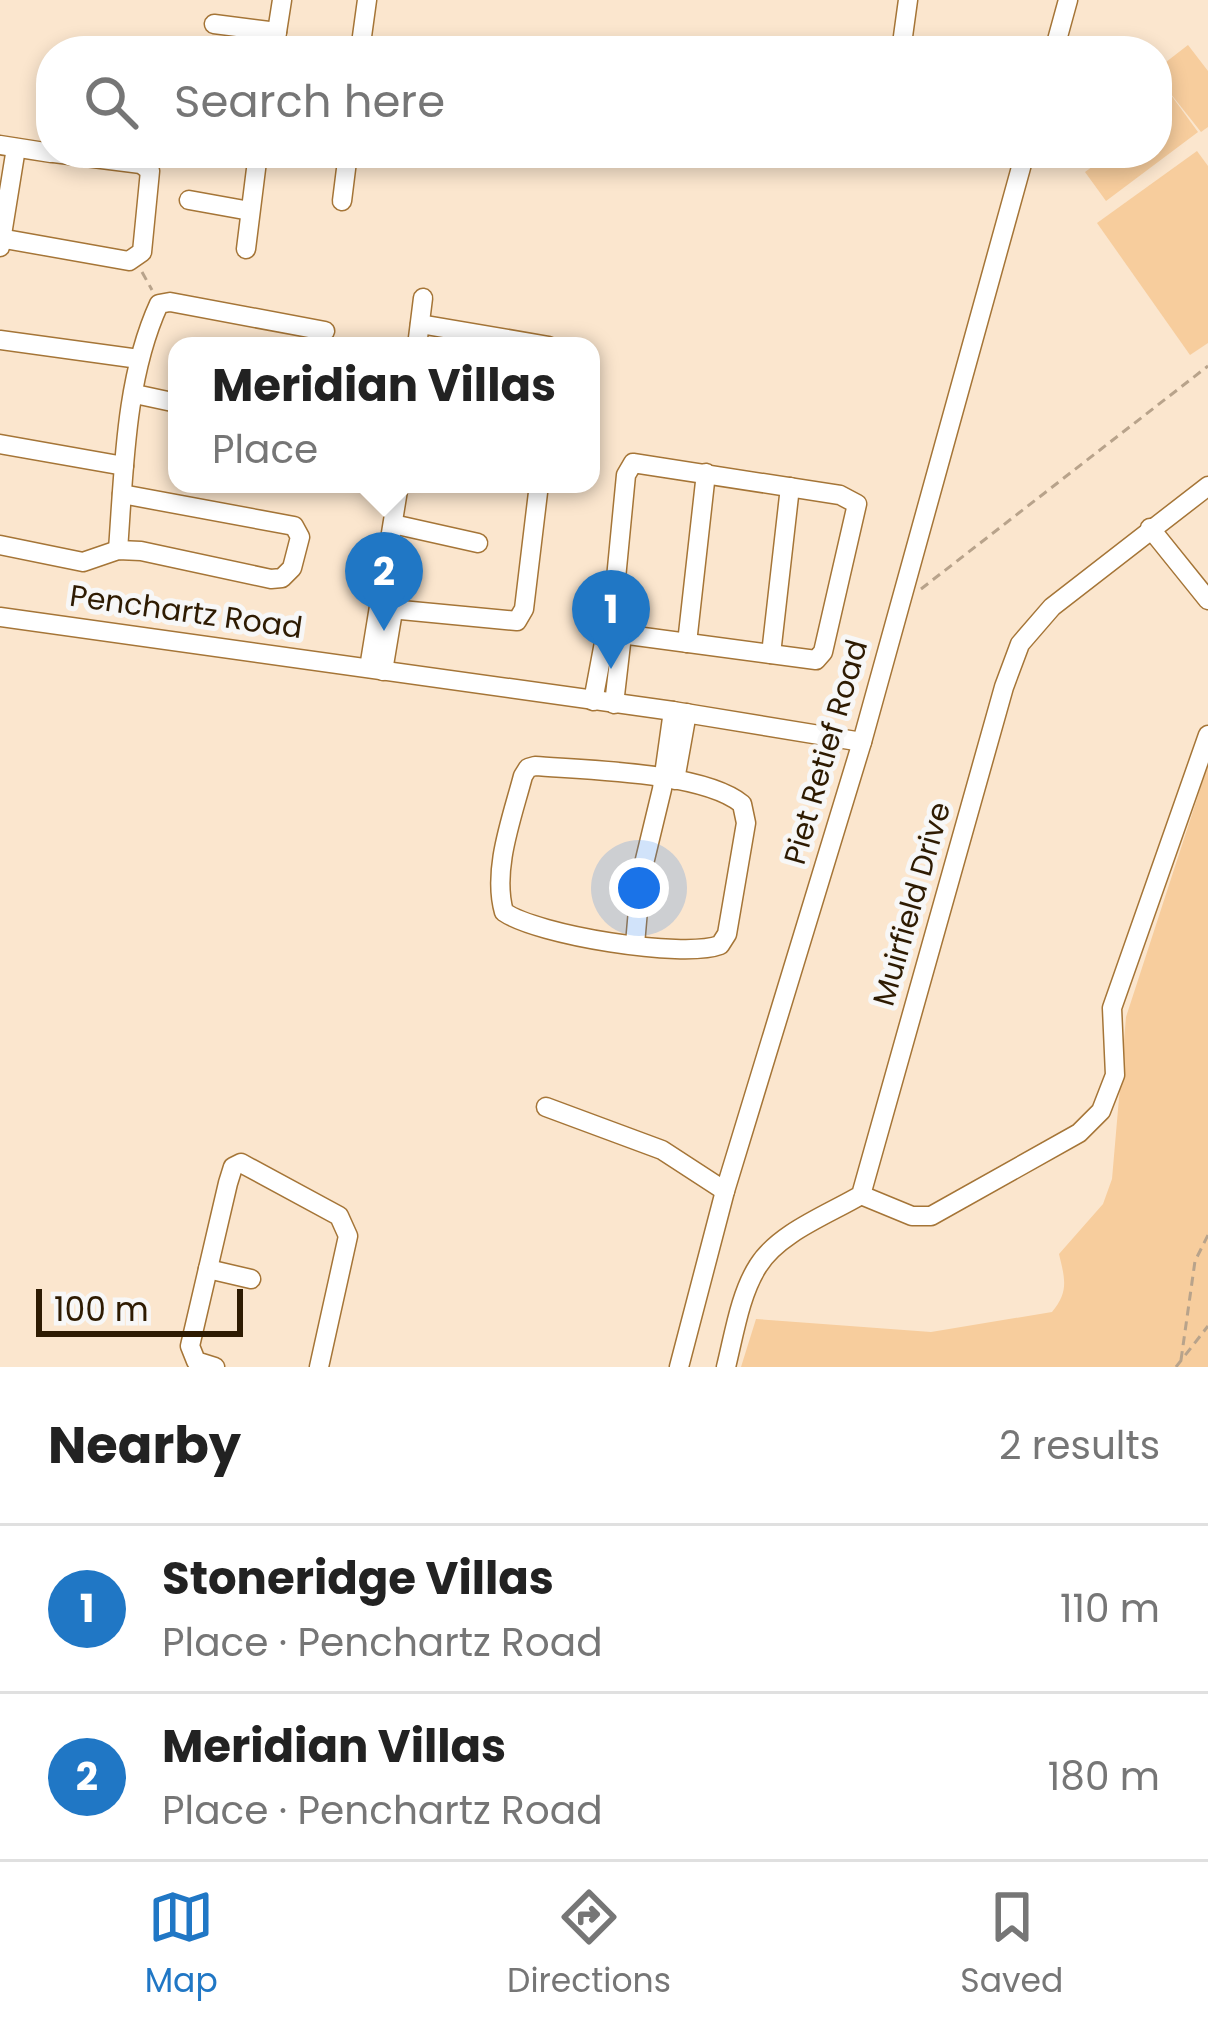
<!DOCTYPE html>
<html lang="en">
<head>
<meta charset="utf-8">
<style>
  :root { --surface:#fff; --page:#f2f2f2; --text:#222; --muted:#767676; --line:#e0e0e0; --accent:#2077c5 }
  body { margin:0; font-family:Poppins,sans-serif; background:var(--page); color:var(--text) }
  .scale { position:absolute; left:36px; bottom:30px; width:207px; box-sizing:border-box; padding-left:12px; border:6px solid #2e1b02; border-top:0; font-size:33px; line-height:42px; white-space:nowrap; color:#2e1b02; -webkit-text-stroke:9px #f7f7f7; paint-order:stroke }
  .you { position:absolute; left:639px; top:888px; width:42px; height:42px; margin:-30px; border:9px solid #fff; border-radius:50%; background:#1a73e8; box-shadow:0 0 0 18px #1a73e833 }
  .badge { display:grid; place-items:center; width:78px; height:78px; border-radius:50%; background:var(--accent); color:#fff; font-size:39px; font-weight:700 }
  .pin { position:absolute; translate:-50% -99px; filter:drop-shadow(0 3px 6px #0008) }
  .pin::after { content:''; position:absolute; top:63px; width:42px; height:36px; background:inherit; clip-path:polygon(0 0,100% 0,50% 100%) }
  .popup { position:absolute; left:168px; top:337px; width:432px; height:156px; box-sizing:border-box; display:grid; place-content:center; border-radius:24px; background:var(--surface); filter:drop-shadow(0 3px 9px #0005); font-size:39px; white-space:nowrap; color:var(--muted) }
  .popup b { font-size:45px; color:var(--text) }
  .popup::after { content:''; position:absolute; left:50%; top:100%; margin-left:-24px; border:24px solid transparent; border-top-color:var(--surface) }
  .list { margin:0; padding:0; list-style:none }
  h2 { display:flex; justify-content:space-between; align-items:center; height:156px; margin:0; padding:0 48px; font-size:51px }
  h2 small { font-size:39px; font-weight:400; color:var(--muted) }
  .list li { display:grid; grid-template-columns:78px 1fr auto; gap:36px; align-items:center; box-sizing:border-box; height:168px; padding:0 48px; border-top:3px solid var(--line) }
  .list b { display:block; font-size:45px; white-space:nowrap }
  .list p { margin:0; font-size:39px; white-space:nowrap; color:var(--muted) }
  .list em { font-size:39px; font-style:normal; color:var(--muted) }
  .icon { flex:none; width:66px; height:66px; fill:none; stroke:currentColor; stroke-width:2; stroke-linecap:round; stroke-linejoin:round }
  .map { position:relative; flex:none; width:1208px; height:1367px; overflow:hidden }
  .search { position:absolute; background:var(--surface); box-shadow:0 6px 18px #0003; left:36px; right:36px; top:36px; height:132px; display:flex; align-items:center; gap:30px; box-sizing:border-box; padding:0 42px; border-radius:48px; color:var(--muted); font-size:45px }
  .sheet { height:492px; background:var(--surface) }
  nav { display:flex; justify-content:space-around; align-items:center; box-sizing:border-box; height:168px; border-top:3px solid var(--line); background:var(--surface); font-size:33px; color:var(--muted) }
  nav a { display:grid; justify-items:center; gap:6px }
  nav .on { color:var(--accent) }
  .map>svg:first-child { display:block }
</style>
</head>
<body>
<div class="map">
<svg width="1208" height="1367" viewBox="0 0 1208 1367">
  <rect width="100%" height="100%" fill="#fbe6ce"/>
  <g fill="#f7cd9d">
    <path d="M1188,45L1208,71V127L1201,132L1163,84L1198,132L1106,201L1085,172L1111,153H1157V69Z"/>
    <path d="M1197,151L1208,166V343L1190,355L1097,223Z"/>
    <path d="M1208,765V1367H741L756,1319L931,1332L1052,1312C1069,1292 1065,1279 1059,1254L1103,1204L1112,1179L1126,1017Z"/>
  </g>
  <g fill="none" stroke-linecap="round" stroke-linejoin="round">
    <g stroke="#a57537" stroke-width="21">
      <g id="minor">
        <path d="M214,24L277,32"/>
        <path d="M274,51L282,0"/>
        <path d="M360,51L367,0"/>
        <path d="M901,51L908,0"/>
        <path d="M1054,51L1068,0"/>
        <path d="M0,145L51,153"/>
        <path d="M189,200L250,211"/>
        <path d="M342,201L348,153"/>
        <path d="M0,238L129,261L142,252L150,171L141,164L54,153"/>
        <path d="M0,247L16,148"/>
        <path d="M246,249L258,153"/>
        <path d="M420,324L549,346"/>
        <path d="M0,340L139,359"/>
        <path d="M417,346L423,298"/>
        <path d="M135,394L177,403"/>
        <path d="M0,444L124,466"/>
        <path d="M393,524L478,543"/>
        <path d="M1150,528L1208,600"/>
        <path d="M0,545L83,562L118,550L141,551L271,579L282,578L292,568L300,537L294,526L122,494"/>
        <path d="M118,550C124,470 125,378 159,304L170,302L325,331"/>
        <path d="M380,608L517,621L524,609L539,484"/>
        <path d="M0,617L673,711L862,742"/>
        <path d="M687,643L706,473"/>
        <path d="M771,654L790,487"/>
        <path d="M369,668L399,484"/>
        <path d="M383,671L393,611L389,603"/>
        <path d="M593,701L606,632L612,620L626,475L633,463L840,495L857,504L823,652L816,660L606,632"/>
        <path d="M614,704L622,635L618,629"/>
        <path d="M535,766C587,770 703,772 742,804L746,823L727,934L720,945C683,959 537,935 504,912C492,870 512,818 523,776L528,768Z"/>
        <path d="M675,780L687,713"/>
        <path d="M635,944L641,876L662,789L673,711"/>
        <path d="M546,1107L662,1150L725,1191"/>
        <path d="M861,1195L912,1216H931L1079,1133L1101,1111L1115,1075L1112,1008L1208,735"/>
        <path d="M208,1269L251,1279"/>
        <path d="M215,1367L196,1361L190,1346L228,1183L233,1167L241,1163L339,1216L348,1236L319,1367"/>
        <path d="M679,1367L725,1191L862,742L1025,153"/>
        <path d="M726,1367C734,1335 740,1294 758,1266C778,1233 829,1214 861,1195L1004,687L1020,644L1052,607L1208,486"/>
      </g>
    </g>
    <g stroke="#b8a38b" stroke-width="3" stroke-dasharray="9 6" stroke-linecap="butt">
      <path d="M142,272L152,290"/>
      <path d="M921,589L1208,366"/>
      <path d="M1181,1360L1195,1261L1208,1235"/>
      <path d="M1176,1367L1208,1326"/>
    </g>
    <use href="#minor" stroke="#fff" stroke-width="18"/>
  </g>
  <g text-anchor="middle" stroke-width="10" stroke-linejoin="round" paint-order="stroke">
    <g font-size="30" fill="#2e1b02" stroke="#f7f7f7">
      <text transform="translate(186 612) rotate(8)" y="10">Penchartz Road</text>
      <text transform="translate(826 752) rotate(-74)" y="10">Piet Retief Road</text>
      <text transform="translate(912 904) rotate(-74)" y="10">Muirfield Drive</text>
    </g>
  </g>
</svg>
<div class="scale">100 m</div>
<div class="you"></div>
<div class="pin badge" style="left:611px;top:669px">1</div>
<div class="pin badge" style="left:384px;top:631px">2</div>
<div class="popup"><b>Meridian Villas</b>Place</div>
<div class="search"><svg class="icon" aria-label="search" viewBox="0 0 24 24"><circle cx="10" cy="10" r="6"/><path d="M15 15l6 6"/></svg>Search here</div>
</div>
<section class="sheet">
<h2>Nearby<small>2 results</small></h2>
<ul class="list">
<li><span class="badge">1</span><div><b>Stoneridge Villas</b><p>Place · Penchartz Road</p></div><em>110 m</em></li>
<li><span class="badge">2</span><div><b>Meridian Villas</b><p>Place · Penchartz Road</p></div><em>180 m</em></li>
</ul>
</section>
<nav>
<a class="on"><svg class="icon" aria-label="map" viewBox="0 0 24 24"><path d="M3 6l6-2 6 2 6-2v14l-6 2-6-2-6 2zM9 4v14M15 6v14"/></svg>Map</a>
<a><svg class="icon" aria-label="directions" viewBox="0 0 24 24"><path d="M12 3l9 9-9 9-9-9zM9 14v-3h6M13 9l2 2-2 2"/></svg>Directions</a>
<a><svg class="icon" aria-label="saved" viewBox="0 0 24 24"><path d="M7 4h10v16l-5-4-5 4z"/></svg>Saved</a>
</nav>
</body>
</html>
